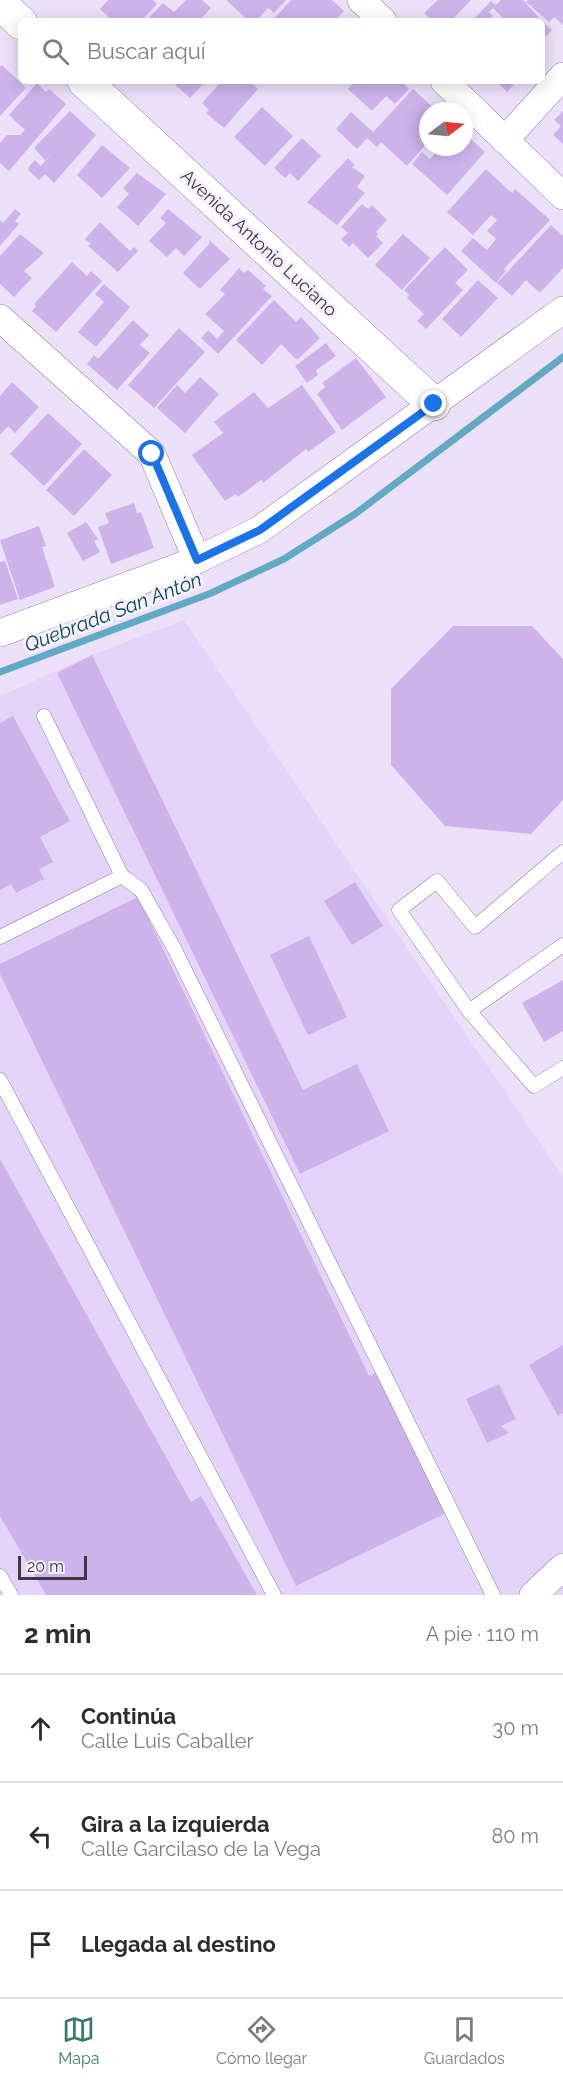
<!DOCTYPE html>
<html lang="es">
<head>
<meta charset="utf-8">
<style>
  :root { --surface:#fff; --page:#f2f2f3; --text:#2b2b33; --muted:#7c7c81; --line:#e1e1e2; --accent:#397c6d }
  body { margin:0; font-family:Raleway,sans-serif; background:var(--page); color:var(--text) }
  .compass { position:absolute; left:419px; top:102px; width:54px; height:54px; border-radius:50%; background:var(--surface); box-shadow:0 3px 15px #0003; rotate:74deg }
  .scale { position:absolute; left:18px; bottom:15px; width:69px; box-sizing:border-box; padding-left:6px; border:3px solid #3e3945; border-top:0; font-size:16px; line-height:21px; white-space:nowrap; color:#3e3945; -webkit-text-stroke:4px #f7f1fe; paint-order:stroke }
  .stop { position:absolute; width:18px; height:18px; margin:-14px; border:4px solid #1a73e8; border-radius:50%; background:#fff }
  .stop.end { background:#1a73e8; border-color:#fff; box-shadow:0 2px 6px #0008 }
  .list { margin:0; padding:0; list-style:none }
  h2 { display:flex; justify-content:space-between; align-items:center; height:78px; margin:0; padding:0 24px; font-size:26px }
  h2 small { font-size:20px; font-weight:400; color:var(--muted) }
  .list li { display:grid; grid-template-columns:39px 1fr auto; gap:18px; align-items:center; box-sizing:border-box; height:108px; padding:0 24px; border-top:2px solid var(--line) }
  .list b { display:block; font-size:22px; white-space:nowrap }
  .list p { margin:0; font-size:20px; white-space:nowrap; color:var(--muted) }
  .list em { font-size:20px; font-style:normal; color:var(--muted) }
  .icon { flex:none; width:33px; height:33px; fill:none; stroke:currentColor; stroke-width:2; stroke-linecap:round; stroke-linejoin:round }
  .map { position:relative; flex:none; width:563px; height:1595px; overflow:hidden }
  .search { position:absolute; background:var(--surface); box-shadow:0 3px 15px #0003; left:18px; right:18px; top:18px; height:66px; display:flex; align-items:center; gap:15px; box-sizing:border-box; padding:0 21px; border-radius:9px; color:var(--muted); font-size:22px }
  .sheet { height:402px; background:var(--surface) }
  nav { display:flex; justify-content:space-around; align-items:center; box-sizing:border-box; height:84px; border-top:2px solid var(--line); background:var(--surface); font-size:16px; color:var(--muted) }
  nav a { display:grid; justify-items:center; gap:3px }
  nav .on { color:var(--accent) }
  .map>svg:first-child { display:block }
</style>
</head>
<body>
<div class="map">
<svg width="563" height="1595" viewBox="0 0 563 1595">
  <rect width="100%" height="100%" fill="#ede1fa"/>
  <path fill="#e5d3f9" d="M184,620L563,1177V1595H0V696L92,655Z"/>
  <g fill="none" stroke-linecap="round" stroke-linejoin="round">
    <path stroke="#60aac4" stroke-width="7" d="M0,672L209,594L284,559L355,514L563,357"/>
  </g>
  <g fill="#ceb3eb">
    <path d="M108,0H153L157,4L141,21H113L100,9Z"/>
    <path d="M186,0H202L211,8L199,21H146L163,3L174,12Z"/>
    <path d="M226,0H286L274,13L268,8L256,21H249Z"/>
    <path d="M291,0H332L344,11L335,21H272Z"/>
    <path d="M438,0H471L451,21H433L424,13Z"/>
    <path d="M501,0H523L542,21H506L493,8L489,12L493,16L488,21H472L491,1L496,5Z"/>
    <path d="M528,0H563V25L554,17L549,22L526,2Z"/>
    <path d="M542,21L552,30L542,41Z"/>
    <path d="M2,65L26,88L0,116V67Z"/>
    <path d="M171,81H206L190,98Z"/>
    <path d="M222,81H250L258,89L224,128L206,113L209,110L202,103Z"/>
    <path d="M355,81H401L409,89L395,104L386,96L372,111L348,89Z"/>
    <path d="M496,81H517L507,92Z"/>
    <path d="M37,83L46,92L49,89L66,104L9,171L0,163V143L7,135H20L25,130L9,115Z"/>
    <path d="M413,89L437,111H428V142L407,166L381,142L377,147L367,138L357,149L336,129L351,112L373,132Z"/>
    <path d="M262,107L293,136L265,166L234,137Z"/>
    <path d="M70,111L96,135L54,183L45,174L39,180L28,170L30,165L35,160L41,166L51,154L45,160L34,148Z"/>
    <path d="M563,111V144L553,135L561,126L554,120Z"/>
    <path d="M464,133L485,152L447,195L412,164L422,152L430,159L438,150L435,147H464Z"/>
    <path d="M302,138L321,156L298,181L290,173L285,178L274,168Z"/>
    <path d="M102,145L130,168L102,198L77,175Z"/>
    <path d="M348,158L355,165L352,167L365,176L357,187L365,193L337,225L307,202Z"/>
    <path d="M486,169L512,193L515,189L522,195L550,220L504,269L506,271L496,283L461,251L473,238L487,250L496,239L487,231L497,220L491,215L473,235L447,212Z"/>
    <path d="M137,173L166,194L138,226L117,207L129,194L123,188Z"/>
    <path d="M362,204L368,209L372,205L387,220L376,232L378,234L376,236L383,243L368,258L353,243L349,247L341,239L348,233L341,227Z"/>
    <path d="M15,209L21,214L15,221L19,224L0,246V220L3,223Z"/>
    <path d="M168,209L202,237L184,256L176,248L167,257L149,241L166,223L160,218Z"/>
    <path d="M100,222L130,251L134,247L138,251L118,272L88,246L91,244L85,239Z"/>
    <path d="M551,225L563,236V268L540,293L526,280L512,296L497,283Z"/>
    <path d="M20,234L44,253L24,271L32,278L14,297L0,284V256Z"/>
    <path d="M403,234L430,258L402,290L375,265Z"/>
    <path d="M209,240L230,259L200,289L183,273L209,244Z"/>
    <path d="M445,247L468,270L455,283L463,290L426,329L417,321L424,314L407,298L409,295L404,290Z"/>
    <path d="M72,262L87,276L91,271L102,281L56,332L32,311L36,306L34,304Z"/>
    <path d="M239,268L244,273L248,270L266,286L263,289L272,296L218,354L201,338L208,330L217,339L224,331L205,314L225,294L220,290Z"/>
    <path d="M478,280L498,298L461,337L442,319Z"/>
    <path d="M104,284L130,307L96,347L78,332L104,302L95,294Z"/>
    <path d="M274,300L296,322L301,317L320,338L297,360L281,344L262,365L236,340Z"/>
    <path d="M133,320L149,335L140,345L150,353L117,390L87,364L94,355L98,359Z"/>
    <path d="M179,328L205,352L154,408L128,385Z"/>
    <path d="M326,343L336,356L316,370L318,375L307,383L295,366Z"/>
    <path d="M356,358L386,397L342,430L317,394L325,387L322,383Z"/>
    <path d="M200,377L219,394L185,433L157,408L177,385L185,393Z"/>
    <path d="M12,382L39,407L15,433L8,426L0,435V396Z"/>
    <path d="M302,385L336,432L308,452L306,449L263,483L261,480L238,497L236,494L225,501L192,455L223,433L214,422L254,392L268,408Z"/>
    <path d="M48,413L82,444L44,486L10,454Z"/>
    <path d="M84,449L112,475L74,516L46,490Z"/>
    <path d="M134,503L137,513L141,512L154,548L111,564L98,527L109,523L105,513Z"/>
    <path d="M86,522L98,539L94,541L100,552L83,561L67,533Z"/>
    <path d="M39,526L46,546L42,547L55,587L20,600L0,540Z"/>
    <path d="M5,561L18,599L0,605V562Z"/>
    <path d="M453,626H532L563,659V800L531,834L445,826L391,765V689Z"/>
    <path d="M92,655L303,1090L357,1064L389,1131L300,1174L57,673Z"/>
    <path d="M13,716L70,821L40,837L53,862L39,869L44,879L16,893L11,884L0,890V723Z"/>
    <path d="M355,882L383,926L352,945L324,901Z"/>
    <path d="M138,897L369,1376L382,1370L450,1511L296,1586L0,974V964Z"/>
    <path d="M309,936L347,1017L308,1035L270,955Z"/>
    <path d="M563,980V1031L544,1042L522,1003Z"/>
    <path d="M0,1159L191,1502L201,1496L257,1595H46L0,1516Z"/>
    <path d="M563,1345V1413L558,1416L529,1365Z"/>
    <path d="M499,1384L516,1419L501,1426L509,1433L487,1443L466,1399Z"/>
  </g>
  <g fill="none" stroke-linecap="round" stroke-linejoin="round">
    <g stroke="#8f819d" stroke-width="15">
      <g id="lane">
        <path d="M44,716L122,876"/>
        <path d="M563,852L475,927L437,881L399,910L469,1011L563,945"/>
        <path d="M0,937L122,876L141,890L175,950L493,1595"/>
        <path d="M469,1011L534,1086L563,1068"/>
        <path d="M0,1080L274,1595"/>
        <path d="M0,1576L11,1595"/>
      </g>
    </g>
    <g stroke="#8f819d" stroke-width="28">
      <g id="street">
        <path d="M361,0L383,21"/>
        <path d="M444,81L563,196"/>
        <path d="M505,140L563,76"/>
        <path d="M0,318L152,454L197,560"/>
        <path d="M0,633L197,560L259,530L563,310"/>
        <path d="M533,1595L563,1567"/>
      </g>
    </g>
    <g stroke="#8f819d" stroke-width="34">
      <g id="secondary">
        <path d="M0,3L21,23"/>
        <path d="M84,81L434,404"/>
      </g>
    </g>
    <use href="#lane" stroke="#fff" stroke-width="14"/>
    <use href="#street" stroke="#fff" stroke-width="27"/>
    <use href="#secondary" stroke="#fff" stroke-width="33"/>
  </g>
  <g fill="none" stroke-linecap="round" stroke-linejoin="round">
    <path stroke="#1a73e8" stroke-width="8" d="M152,454L197,560L260,530L434,404"/>
  </g>
  <g text-anchor="middle" stroke-width="6" stroke-linejoin="round" paint-order="stroke">
    <g font-size="18" fill="#3e3945" stroke="#f7f1fe">
      <text transform="translate(259 243) rotate(43)" y="6">Avenida Antonio Luciano</text>
    </g>
    <g font-size="20" font-style="italic" fill="#05495b" stroke="#f7f1fe">
      <text transform="translate(113 612) rotate(-21)" y="7">Quebrada San Antón</text>
    </g>
  </g>
</svg>
<svg class="compass" viewBox="-18 -18 36 36"><path d="M0-13l5 13h-10z" fill="#e53935"/><path d="M0 13l5-13h-10z" fill="#7c7c81"/></svg>
<div class="scale">20 m</div>
<div class="stop" style="left:152px;top:454px"></div>
<div class="stop end" style="left:434px;top:404px"></div>
<div class="search"><svg class="icon" aria-label="search" viewBox="0 0 24 24"><circle cx="10" cy="10" r="6"/><path d="M15 15l6 6"/></svg>Buscar aquí</div>
</div>
<section class="sheet">
<h2>2 min<small>A pie · 110 m</small></h2>
<ul class="list">
<li><svg class="icon" aria-label="ahead" viewBox="0 0 24 24"><path d="M12 20V5M6 11l6-6 6 6"/></svg><div><b>Continúa</b><p>Calle Luis Caballer</p></div><em>30 m</em></li>
<li><svg class="icon" aria-label="left" viewBox="0 0 24 24"><path d="M17 20v-9H6M10 6l-5 5 5 5"/></svg><div><b>Gira a la izquierda</b><p>Calle Garcilaso de la Vega</p></div><em>80 m</em></li>
<li><svg class="icon" aria-label="arrive" viewBox="0 0 24 24"><path d="M6 21V4h12l-3 4 3 4H6"/></svg><div><b>Llegada al destino</b></div></li>
</ul>
</section>
<nav>
<a class="on"><svg class="icon" aria-label="map" viewBox="0 0 24 24"><path d="M3 6l6-2 6 2 6-2v14l-6 2-6-2-6 2zM9 4v14M15 6v14"/></svg>Mapa</a>
<a><svg class="icon" aria-label="directions" viewBox="0 0 24 24"><path d="M12 3l9 9-9 9-9-9zM9 14v-3h6M13 9l2 2-2 2"/></svg>Cómo llegar</a>
<a><svg class="icon" aria-label="saved" viewBox="0 0 24 24"><path d="M7 4h10v16l-5-4-5 4z"/></svg>Guardados</a>
</nav>
</body>
</html>
